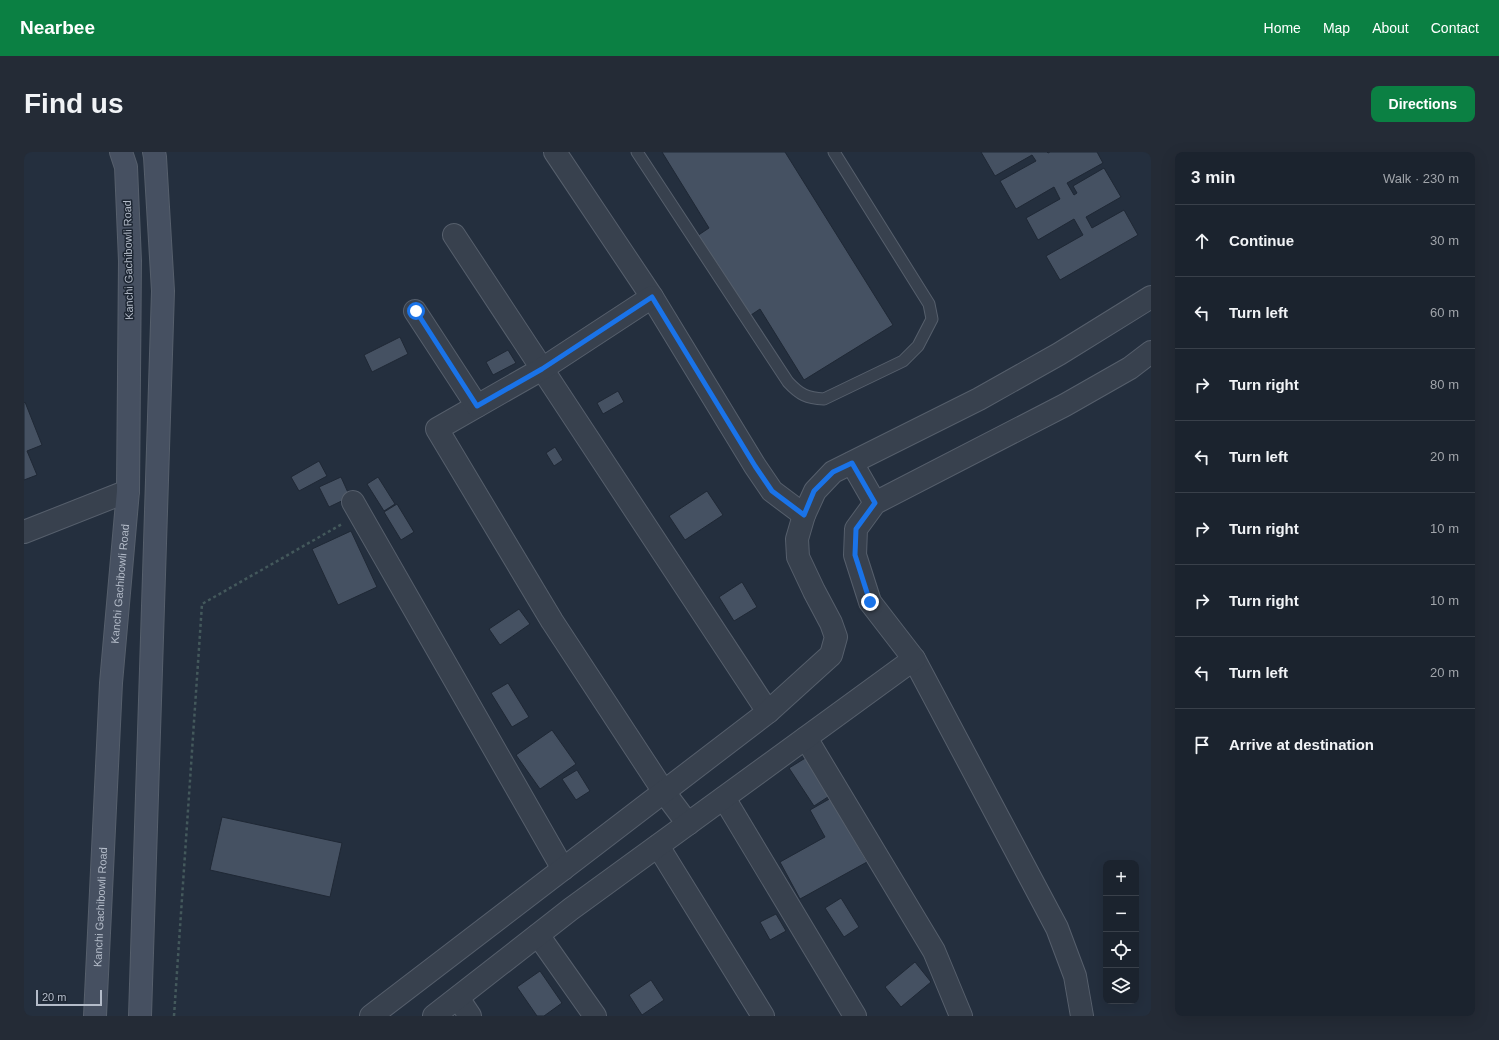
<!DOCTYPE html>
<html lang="en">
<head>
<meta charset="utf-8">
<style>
  :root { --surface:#1b232e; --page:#242b36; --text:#f1f3f6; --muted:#a0a4aa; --line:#39404a; --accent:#0b8043 }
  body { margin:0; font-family:Helvetica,sans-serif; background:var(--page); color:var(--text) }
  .controls { position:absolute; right:12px; bottom:12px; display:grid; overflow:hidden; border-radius:8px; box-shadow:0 4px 16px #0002 }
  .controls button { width:36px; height:36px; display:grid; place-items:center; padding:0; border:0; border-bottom:1px solid var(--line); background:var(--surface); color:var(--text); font:20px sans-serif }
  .scale { position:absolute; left:12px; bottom:10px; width:66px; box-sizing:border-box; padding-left:4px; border:2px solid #b4bcc9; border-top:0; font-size:11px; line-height:14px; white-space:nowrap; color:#b4bcc9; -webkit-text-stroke:3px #1d2633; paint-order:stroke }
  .stop { position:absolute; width:12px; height:12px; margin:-9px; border:3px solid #1a73e8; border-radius:50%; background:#fff }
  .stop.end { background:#1a73e8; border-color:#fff; box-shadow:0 1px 4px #0008 }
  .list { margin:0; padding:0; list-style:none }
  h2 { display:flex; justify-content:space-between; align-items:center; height:52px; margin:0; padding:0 16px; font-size:17px }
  h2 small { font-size:13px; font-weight:400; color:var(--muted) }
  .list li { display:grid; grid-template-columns:26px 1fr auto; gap:12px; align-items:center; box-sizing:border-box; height:72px; padding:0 16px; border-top:1px solid var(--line) }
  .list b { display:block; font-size:15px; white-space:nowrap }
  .list em { font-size:13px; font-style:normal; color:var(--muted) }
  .icon { flex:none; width:22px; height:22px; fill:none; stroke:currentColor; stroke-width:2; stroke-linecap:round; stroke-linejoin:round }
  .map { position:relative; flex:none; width:1127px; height:864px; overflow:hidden; border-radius:8px }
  header { display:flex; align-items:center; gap:24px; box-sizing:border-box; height:56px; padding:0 20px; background:var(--accent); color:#fff }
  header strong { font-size:19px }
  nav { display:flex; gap:22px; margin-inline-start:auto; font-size:14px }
  .intro { display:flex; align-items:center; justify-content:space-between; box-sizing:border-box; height:96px; padding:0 24px }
  h1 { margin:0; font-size:28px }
  .button { padding:10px 18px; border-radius:8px; background:var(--accent); color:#fff; font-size:14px; font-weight:700 }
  main { display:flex; gap:24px; padding:0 24px }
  aside { flex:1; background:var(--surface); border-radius:8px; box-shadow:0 4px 16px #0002 }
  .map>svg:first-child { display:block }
</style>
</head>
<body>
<header>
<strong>Nearbee</strong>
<nav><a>Home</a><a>Map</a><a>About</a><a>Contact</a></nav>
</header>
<div class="intro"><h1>Find us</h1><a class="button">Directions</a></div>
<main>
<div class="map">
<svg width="1127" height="864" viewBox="0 0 1127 864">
  <rect width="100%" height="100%" fill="#242f3e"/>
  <g fill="#455162" stroke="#1f2835">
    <path d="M638,0H761L869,173L780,228L736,157L724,165L673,84L685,76Z"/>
    <path d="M957,0H1023L1024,1L1026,0H1073L1079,11L1043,31L1050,43L1053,41L1049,34L1080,16L1097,45L1062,65L1068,76L1100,58L1114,83L1036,128L1022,104L1059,83L1050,67L1014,88L1002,66L1036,47L1030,35L992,57L976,29L1012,9L1008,3L971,24Z"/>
    <path d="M376,185L384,202L348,220L340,203Z"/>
    <path d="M484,198L492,211L469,223L462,210Z"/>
    <path d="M594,239L600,250L579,262L573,251Z"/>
    <path d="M1,250L18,293L3,299L13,323L0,328V251Z"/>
    <path d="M531,295L539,308L530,314L522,301Z"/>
    <path d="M295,309L303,324L275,339L267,325Z"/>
    <path d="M317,325L326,345L305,355L295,335Z"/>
    <path d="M354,325L371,352L360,359L343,332Z"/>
    <path d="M683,339L699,363L661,388L645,364Z"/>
    <path d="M373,352L390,380L377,388L360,360Z"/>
    <path d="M327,379L353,435L314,453L288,397Z"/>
    <path d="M718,430L733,455L710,469L695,445Z"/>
    <path d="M495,457L506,472L476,493L465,477Z"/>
    <path d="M484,531L505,565L488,575L467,541Z"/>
    <path d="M528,578L552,612L516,637L492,603Z"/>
    <path d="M783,605L807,643L790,654L765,616Z"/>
    <path d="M553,618L566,639L552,648L538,627Z"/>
    <path d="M807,646L843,710L776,747L756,710L801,685L786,658Z"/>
    <path d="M198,665L318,691L306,745L186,718Z"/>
    <path d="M817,746L835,775L820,785L801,756Z"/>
    <path d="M752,762L762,779L746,788L736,770Z"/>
    <path d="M891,810L907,830L877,855L861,835Z"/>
    <path d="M516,819L538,851L520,864H513L493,835Z"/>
    <path d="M627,828L640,848L618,863L605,843Z"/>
  </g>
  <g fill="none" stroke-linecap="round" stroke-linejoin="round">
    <g stroke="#565f6c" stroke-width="13">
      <path id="service" d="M613,0L764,230C776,243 783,246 800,247L879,209L894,194L908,167L905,152L810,0"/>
    </g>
    <g stroke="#565f6c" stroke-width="24">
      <g id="minor">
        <path d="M531,0L628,145L731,314L748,339L780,363"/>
        <path d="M430,83L744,560"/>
        <path d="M628,145L518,217L413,277L528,469L640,640L664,672"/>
        <path d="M391,159L453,254"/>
        <path d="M329,350L539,717"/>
        <path d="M0,380L104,339"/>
        <path d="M890,507L1033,776L1051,824L1058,864"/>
        <path d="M782,586L910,799L937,864"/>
        <path d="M700,646L831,864"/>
        <path d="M634,694L739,864"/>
        <path d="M514,783L571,864"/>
        <path d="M434,846L446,864"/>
      </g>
    </g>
    <g stroke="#565f6c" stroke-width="24">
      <g id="tertiary">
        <path d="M828,311L851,351"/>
        <path d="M347,864L744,560L807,503L812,485L807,471L790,439L774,405L773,387L780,363L791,339L809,320L955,247L1035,202L1127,145"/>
        <path d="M410,864L547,757L890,507L846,450L831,403L832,377L851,351L1041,253L1106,216L1127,200"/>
      </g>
    </g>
    <g stroke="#565f6c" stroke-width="24">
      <g id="secondary">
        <path id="s1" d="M71,864L87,531L104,339L106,109L102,15L97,0"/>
        <path d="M116,864L139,139L131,5L130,0"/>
      </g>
    </g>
    <path stroke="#44595c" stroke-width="2.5" stroke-dasharray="3 3" stroke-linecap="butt" d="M150,864L178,452L318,372"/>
    <use href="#service" stroke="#38414e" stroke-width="11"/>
    <use href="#minor" stroke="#38414e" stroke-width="22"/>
    <use href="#tertiary" stroke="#38414e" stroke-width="22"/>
    <use href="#secondary" stroke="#465061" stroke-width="22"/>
  </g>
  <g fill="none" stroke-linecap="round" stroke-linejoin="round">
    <path stroke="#1a73e8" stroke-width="5" d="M392,159L453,254L518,217L628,145L731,314L748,339L780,363L790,339L809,320L828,311L851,351L832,377L831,403L846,450"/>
  </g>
  <g text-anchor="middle" stroke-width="3" stroke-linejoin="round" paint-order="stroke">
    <g font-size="11" fill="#b4bcc9" stroke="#1d2633">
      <text transform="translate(104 108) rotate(-91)" y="4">Kanchi Gachibowli Road</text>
      <text dy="4" stroke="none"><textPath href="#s1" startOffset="433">Kanchi Gachibowli Road</textPath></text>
      <text dy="4" stroke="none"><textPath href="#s1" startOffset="109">Kanchi Gachibowli Road</textPath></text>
    </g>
  </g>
</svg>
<div class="controls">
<button>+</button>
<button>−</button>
<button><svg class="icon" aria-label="locate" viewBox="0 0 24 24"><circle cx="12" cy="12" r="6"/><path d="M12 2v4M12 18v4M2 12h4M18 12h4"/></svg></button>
<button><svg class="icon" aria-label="layers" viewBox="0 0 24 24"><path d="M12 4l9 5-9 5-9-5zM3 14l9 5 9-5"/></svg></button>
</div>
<div class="scale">20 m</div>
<div class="stop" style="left:392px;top:159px"></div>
<div class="stop end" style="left:846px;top:450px"></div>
</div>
<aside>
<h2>3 min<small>Walk · 230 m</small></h2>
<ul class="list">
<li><svg class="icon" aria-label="ahead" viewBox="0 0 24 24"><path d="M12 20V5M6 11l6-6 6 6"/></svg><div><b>Continue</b></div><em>30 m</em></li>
<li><svg class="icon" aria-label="left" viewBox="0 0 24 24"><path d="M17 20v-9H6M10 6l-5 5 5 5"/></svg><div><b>Turn left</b></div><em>60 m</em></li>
<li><svg class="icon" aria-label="right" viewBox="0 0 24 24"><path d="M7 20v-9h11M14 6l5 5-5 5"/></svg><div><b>Turn right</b></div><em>80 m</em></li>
<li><svg class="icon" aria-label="left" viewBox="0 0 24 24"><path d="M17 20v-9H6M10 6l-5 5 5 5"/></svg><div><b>Turn left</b></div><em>20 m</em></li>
<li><svg class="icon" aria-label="right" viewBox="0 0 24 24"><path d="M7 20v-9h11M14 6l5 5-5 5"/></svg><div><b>Turn right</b></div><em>10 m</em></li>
<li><svg class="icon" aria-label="right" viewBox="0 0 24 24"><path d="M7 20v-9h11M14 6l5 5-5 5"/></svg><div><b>Turn right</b></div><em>10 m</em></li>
<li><svg class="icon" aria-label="left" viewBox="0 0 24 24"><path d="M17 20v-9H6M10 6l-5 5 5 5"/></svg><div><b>Turn left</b></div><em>20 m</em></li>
<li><svg class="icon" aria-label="arrive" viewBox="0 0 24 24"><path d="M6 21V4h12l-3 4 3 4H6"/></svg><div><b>Arrive at destination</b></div></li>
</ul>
</aside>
</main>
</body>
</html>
